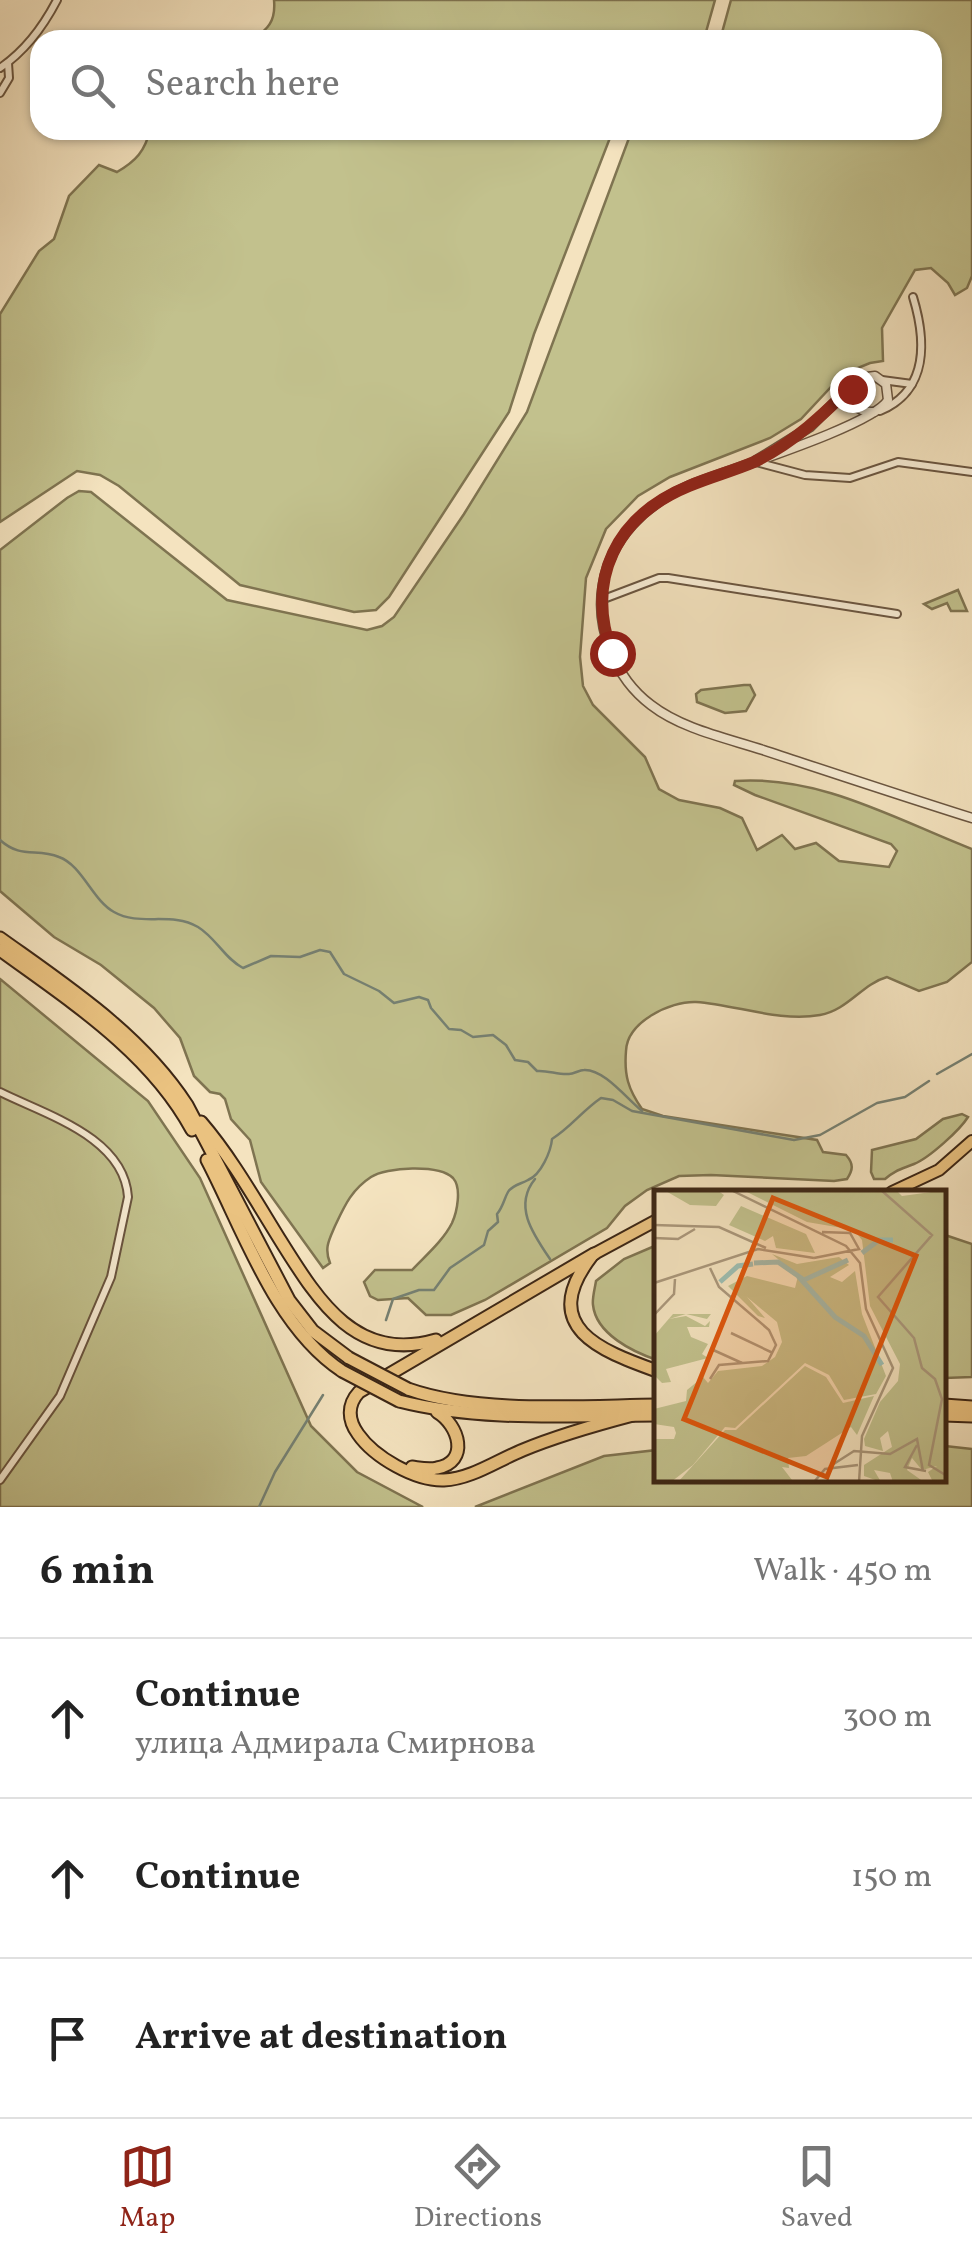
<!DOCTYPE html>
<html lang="en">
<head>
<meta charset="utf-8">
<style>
  :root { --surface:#fff; --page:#f6f6f6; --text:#222; --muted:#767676; --line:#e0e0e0; --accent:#8f2418 }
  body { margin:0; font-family:Vollkorn,serif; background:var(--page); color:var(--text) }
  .stop { position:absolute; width:30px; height:30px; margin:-22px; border:8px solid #8f2418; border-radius:50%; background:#fff }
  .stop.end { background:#8f2418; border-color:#fff; box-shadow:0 2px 10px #0008 }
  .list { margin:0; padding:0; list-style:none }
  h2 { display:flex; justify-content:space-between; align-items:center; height:130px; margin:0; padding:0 40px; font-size:42px }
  h2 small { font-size:32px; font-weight:400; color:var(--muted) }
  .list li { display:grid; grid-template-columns:65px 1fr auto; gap:30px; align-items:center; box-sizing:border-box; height:160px; padding:0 40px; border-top:2px solid var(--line) }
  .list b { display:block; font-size:38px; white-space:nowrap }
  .list p { margin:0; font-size:32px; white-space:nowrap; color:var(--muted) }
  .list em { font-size:32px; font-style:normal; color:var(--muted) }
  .icon { flex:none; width:55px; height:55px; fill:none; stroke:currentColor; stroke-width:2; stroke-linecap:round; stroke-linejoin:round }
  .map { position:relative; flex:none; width:972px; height:1507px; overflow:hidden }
  .search { position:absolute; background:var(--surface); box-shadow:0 2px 8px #0004; left:30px; right:30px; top:30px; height:110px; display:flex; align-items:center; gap:25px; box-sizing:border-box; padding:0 35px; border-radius:30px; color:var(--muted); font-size:38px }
  .sheet { height:610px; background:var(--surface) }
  nav { display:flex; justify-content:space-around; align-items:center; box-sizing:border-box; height:140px; border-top:2px solid var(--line); background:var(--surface); font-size:28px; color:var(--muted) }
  nav a { display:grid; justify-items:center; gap:5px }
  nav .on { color:var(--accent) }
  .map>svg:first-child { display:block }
</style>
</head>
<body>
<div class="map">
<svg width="972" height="1507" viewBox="0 0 972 1507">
  <rect width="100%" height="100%" fill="#f4e3bf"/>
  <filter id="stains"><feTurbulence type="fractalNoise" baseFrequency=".002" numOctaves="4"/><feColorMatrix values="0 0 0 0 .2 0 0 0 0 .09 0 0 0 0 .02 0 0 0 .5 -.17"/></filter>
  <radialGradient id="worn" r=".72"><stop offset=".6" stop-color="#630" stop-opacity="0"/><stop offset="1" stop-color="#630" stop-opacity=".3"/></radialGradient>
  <g fill="#c2c18d" stroke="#7f7451" stroke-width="2.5">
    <path d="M274,0H715L706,32L699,40H251C268,30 276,21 274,0Z"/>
    <path d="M731,0H972V276L967,288L955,295L948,283L931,268L915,270L882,328L883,361L870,363L843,374L801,419L770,438L670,477L638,496L606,529L586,578L580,657L583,686L593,705L645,757L659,789L679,800L720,808L742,818L757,850L782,835L795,849L816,843L839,861L889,867L897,851L891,844L755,795L734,785L735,781C820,775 895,819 972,849V962L947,982L919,991L887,977C862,984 848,1010 820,1015C779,1022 737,1005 696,1002C670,1001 627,1022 626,1051C624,1075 628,1089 642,1109L663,1116L817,1140L823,1152L846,1155C854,1164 853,1170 847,1179L834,1181L711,1175L679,1176L647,1190L625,1206L607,1228L485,1300L451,1315H426L408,1298L378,1300L370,1296L364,1282L375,1270H412C425,1256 443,1241 452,1223C457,1212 462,1188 453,1178C439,1164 386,1167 371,1177C351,1190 344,1207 335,1226C329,1240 324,1248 330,1263L323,1268L261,1182L250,1140L231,1119L225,1099L220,1094L210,1092L194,1076L180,1038L154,1008L101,965L54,937L0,891V550L67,498L79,491L91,492L227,600L367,630L382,626L394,617L464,514L527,412L632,130H932V40H720Z"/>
    <path d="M150,130H613L534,334L509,412L389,597L376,610L354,612L240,585L119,486L100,475L77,471L0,522V314L39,251L54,239L69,196L99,165L117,172C136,161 145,151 150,130Z"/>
    <path d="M958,590L967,611H951L947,603L932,609L924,604Z"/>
    <path d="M744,685H750L755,695L746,711L725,713L697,702L696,694L701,690Z"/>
    <path d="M0,979L148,1101L200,1178L311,1426L357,1472L423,1507H0Z"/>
    <path d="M962,1114L968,1117C960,1130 929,1158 914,1164C902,1169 895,1170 885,1179H874L871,1172L872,1150L916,1139L943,1119Z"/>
    <path d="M945,1235L972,1244V1377L945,1378Z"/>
    <path d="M657,1245V1360C633,1352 596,1334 593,1305C592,1298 595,1288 596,1281L624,1259Z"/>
    <path d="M945,1446L972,1449V1507H475L604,1456L657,1450V1480H944Z"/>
  </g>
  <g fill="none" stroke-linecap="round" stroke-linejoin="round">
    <g stroke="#768173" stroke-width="2.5">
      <path d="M0,840C21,859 36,848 59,857C82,865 93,901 114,912C140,927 171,911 198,927C216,938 225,959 243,968L271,956L300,957L320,950L330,952L344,974L379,991L394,1003L419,997L428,1000L431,1008L449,1029L461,1030L473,1037L493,1035L506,1045L515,1060L528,1062L537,1071C548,1070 558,1075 569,1074C574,1074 579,1070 584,1070C604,1069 626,1098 642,1111"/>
      <path d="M937,1074L972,1054"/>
      <path d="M535,1179C513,1206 533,1234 550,1259"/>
      <path d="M386,1320L393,1299L419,1290H434L450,1268L484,1245L488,1231L498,1222L497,1214C503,1207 504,1199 508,1192C512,1185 521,1184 528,1180C541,1175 551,1151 552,1139C571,1127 582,1111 601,1098L613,1100L632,1111L794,1140L820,1135L877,1103L905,1097L929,1081"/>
      <path d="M259,1507L275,1472L323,1395"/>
    </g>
    <g stroke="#6a5540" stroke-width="10">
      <g id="minor">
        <path d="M0,68C25,51 43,27 57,0"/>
        <path d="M0,93L9,78L8,63"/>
        <path d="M882,380L912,384"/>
        <path d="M880,411C929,390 926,340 913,297"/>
        <path d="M756,462L805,475L850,478L898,462L972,472"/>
        <path d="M601,600L659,578H668L897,614"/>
        <path d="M0,1092C46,1115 124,1137 128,1197L111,1277L60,1396L0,1480"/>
      </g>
    </g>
    <g stroke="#6a5540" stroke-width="11">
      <g id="tertiary">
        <path d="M853,387C849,402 858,413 874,412"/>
        <path d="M755,461L810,427L859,378L875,376L886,384L888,400C873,426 724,471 688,486C646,504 611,538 603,584C595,628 615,678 651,705C682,729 726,738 763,750C833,773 902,796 972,818"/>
      </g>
    </g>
    <g stroke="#3c2615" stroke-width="14">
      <g id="primary">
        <path d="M892,1192L939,1170L972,1141"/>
        <path d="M594,1254L657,1220"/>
      </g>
    </g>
    <g stroke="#3c2615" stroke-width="15">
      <g id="trunk">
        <path d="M0,938C67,986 141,1034 187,1105L289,1300L313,1331L349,1358"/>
        <path d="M0,950C70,1001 150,1052 192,1130"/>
        <path d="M201,1122C232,1158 257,1203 282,1243C319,1302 357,1363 436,1340"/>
        <path d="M207,1160C243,1229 275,1327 342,1371"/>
        <path d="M594,1254L359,1392C347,1405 348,1420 358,1434C374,1457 415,1481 444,1480C471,1479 498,1460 523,1450C559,1435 595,1425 633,1415"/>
        <path d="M591,1257C537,1328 602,1351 657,1371"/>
        <path d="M408,1389C479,1414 581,1406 657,1405"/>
        <path d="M399,1401C481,1422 572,1415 657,1415"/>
        <path d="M944,1405L972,1407"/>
        <path d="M944,1415L972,1416"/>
        <path d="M412,1467C420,1468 429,1470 437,1468C470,1462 459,1425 437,1412"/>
      </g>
    </g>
    <use href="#minor" stroke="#f8edd5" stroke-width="6"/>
    <use href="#tertiary" stroke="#f8edd5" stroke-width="8"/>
    <use href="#primary" stroke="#eac280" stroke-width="10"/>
    <use href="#trunk" stroke="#eac280" stroke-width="11"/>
    <g stroke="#3c2615" stroke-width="15" stroke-linecap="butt">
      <g id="trunk-bridge">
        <path d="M349,1358L408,1389"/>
        <path d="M342,1371L399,1401"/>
      </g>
    </g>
    <use href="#trunk-bridge" stroke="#eac280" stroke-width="11"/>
  </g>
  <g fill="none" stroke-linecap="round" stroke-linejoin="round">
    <path stroke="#8f2418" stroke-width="12" d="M612,653C585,579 616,516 689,486C710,477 733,471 754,462C794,443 825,413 856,382L852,389"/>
  </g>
  <g transform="translate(654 1190)">
    <rect width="292" height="292" fill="#f4e3bf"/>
    <path d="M10,0H63L70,5L62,16L36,15ZM89,0H242L248,6L292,0V292H279L274,282L283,276L268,280L258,268L253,280L270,292H239L236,283L220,280L227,292L210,286V275L238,257L234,241L226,248L229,261L211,256L210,249L226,212L244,191L246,174L216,116L208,50L200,40L153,32ZM87,16L152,44L161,63L122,58L119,46L111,51L75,35ZM118,64L143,74L185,67L195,75L176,87L188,92L201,81L208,124L232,186L222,204L190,210L175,185L151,173L81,238L71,237L39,275L17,292H0V249H20L22,243L20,237L0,234V219L32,211L33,200L49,187L54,193L64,181L108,176L121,167L128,152L123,132L93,107L111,128L104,126L74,96L93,86L141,98L144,86ZM19,124H57L53,129L32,124L15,129L32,126L51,136L56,131L55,137H33L37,147L54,154L48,164L54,168L12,179L17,192L8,193L0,185V146ZM151,176L172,187L189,213L220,206L203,245L197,237L152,266L134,268L135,278L128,277L138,290L24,292L71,240H82Z" fill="#c2c18d"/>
    <path fill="none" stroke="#9cbeb2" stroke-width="5" d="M208,63L225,50H239M100,73L124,72L150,90L194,70M144,86L181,127L210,146L228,175M66,92L84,76L99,74"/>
    <path fill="none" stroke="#aa977b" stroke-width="2.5" d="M77,0L192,56L206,73L212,119L239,178L208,246L205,292M227,0L278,45L224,107L260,148L268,178L281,189L288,209L275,275L293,286M0,35L65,37L112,58M0,48L24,49L41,39M160,68L205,59L196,43L168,42M56,78L65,97L115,140L122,155L114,171L65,175L56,189M0,93L104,59L160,68M0,125L20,104L21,89M77,143L119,163M57,159L88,173M263,255L251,277L272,281M175,277L200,261L236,264L263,249L269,281M160,292L171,279L204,275"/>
    <path fill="#df560c" fill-opacity="0.15" stroke="#df560c" stroke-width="5" d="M119,8L262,66L173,287L30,229Z"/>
    <rect width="292" height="292" fill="none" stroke="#3c2615" stroke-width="5"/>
  </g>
  <rect width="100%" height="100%" filter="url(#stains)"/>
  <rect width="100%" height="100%" fill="url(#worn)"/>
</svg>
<div class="stop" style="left:612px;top:653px"></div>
<div class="stop end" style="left:852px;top:389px"></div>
<div class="search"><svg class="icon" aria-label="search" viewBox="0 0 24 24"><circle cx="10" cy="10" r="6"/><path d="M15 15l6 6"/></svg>Search here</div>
</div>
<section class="sheet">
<h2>6 min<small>Walk · 450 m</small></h2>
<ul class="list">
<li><svg class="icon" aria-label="ahead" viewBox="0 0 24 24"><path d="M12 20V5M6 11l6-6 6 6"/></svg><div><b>Continue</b><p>улица Адмирала Смирнова</p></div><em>300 m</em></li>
<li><svg class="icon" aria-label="ahead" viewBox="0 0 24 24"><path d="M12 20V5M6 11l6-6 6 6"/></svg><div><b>Continue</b></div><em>150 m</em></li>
<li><svg class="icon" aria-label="arrive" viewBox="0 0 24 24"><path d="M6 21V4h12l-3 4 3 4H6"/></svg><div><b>Arrive at destination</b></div></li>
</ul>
</section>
<nav>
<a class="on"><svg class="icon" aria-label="map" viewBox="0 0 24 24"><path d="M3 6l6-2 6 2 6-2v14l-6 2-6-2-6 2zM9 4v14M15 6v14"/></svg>Map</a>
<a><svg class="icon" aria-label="directions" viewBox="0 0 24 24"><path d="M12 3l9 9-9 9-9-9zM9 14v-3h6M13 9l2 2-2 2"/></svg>Directions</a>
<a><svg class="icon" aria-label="saved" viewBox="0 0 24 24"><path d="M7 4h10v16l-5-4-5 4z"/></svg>Saved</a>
</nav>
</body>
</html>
